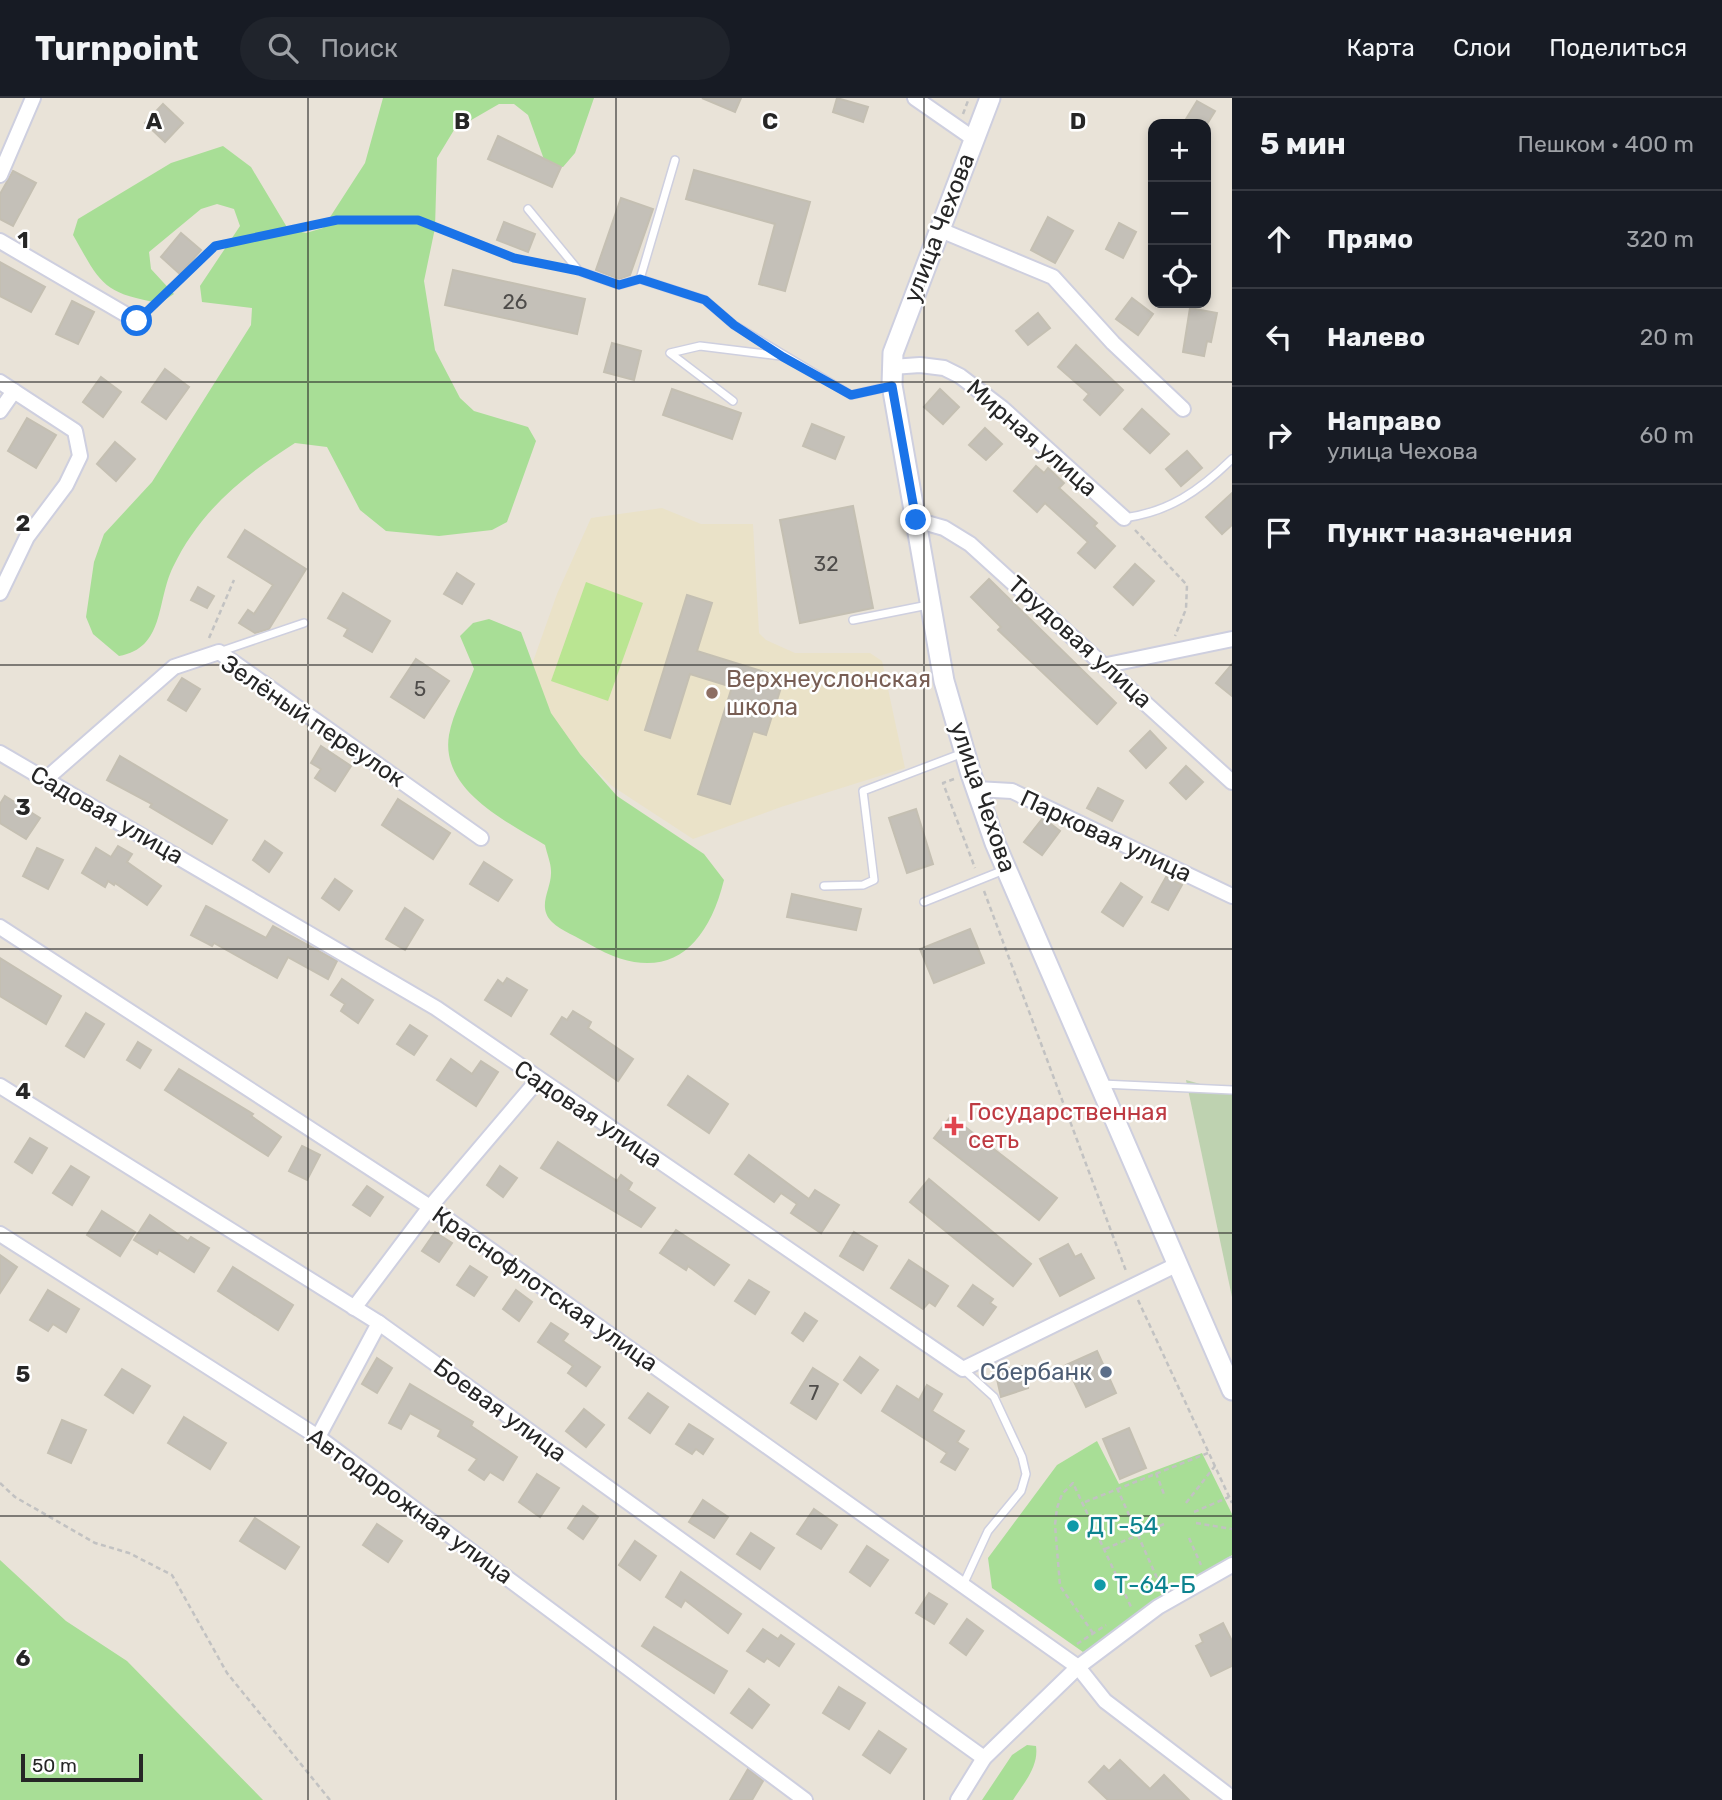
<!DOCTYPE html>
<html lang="ru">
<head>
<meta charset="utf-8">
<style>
  :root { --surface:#171b24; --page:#20242c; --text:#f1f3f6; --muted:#9ea1a6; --line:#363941 }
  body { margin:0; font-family:Rubik,sans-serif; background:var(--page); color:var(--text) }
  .controls { position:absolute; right:21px; top:21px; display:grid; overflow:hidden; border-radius:14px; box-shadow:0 4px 10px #0003 }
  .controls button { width:63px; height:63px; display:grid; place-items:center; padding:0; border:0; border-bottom:2px solid var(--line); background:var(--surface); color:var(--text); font:35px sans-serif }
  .scale { position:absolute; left:21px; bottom:18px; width:122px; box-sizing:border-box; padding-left:7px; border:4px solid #262626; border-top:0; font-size:19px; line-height:24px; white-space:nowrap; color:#262626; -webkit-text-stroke:5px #fff; paint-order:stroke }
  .stop { position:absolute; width:21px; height:21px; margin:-16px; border:5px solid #1a73e8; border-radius:50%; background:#fff }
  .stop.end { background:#1a73e8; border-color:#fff; box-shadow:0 2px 7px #0008 }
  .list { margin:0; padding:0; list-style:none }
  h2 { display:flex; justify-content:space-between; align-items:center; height:91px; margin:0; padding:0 28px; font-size:30px }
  h2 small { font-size:23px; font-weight:400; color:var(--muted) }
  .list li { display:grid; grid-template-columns:46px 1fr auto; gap:21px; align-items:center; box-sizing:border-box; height:98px; padding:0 28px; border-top:2px solid var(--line) }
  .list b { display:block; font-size:26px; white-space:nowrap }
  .list p { margin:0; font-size:23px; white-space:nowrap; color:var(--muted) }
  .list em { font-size:23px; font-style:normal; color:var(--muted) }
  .icon { flex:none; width:38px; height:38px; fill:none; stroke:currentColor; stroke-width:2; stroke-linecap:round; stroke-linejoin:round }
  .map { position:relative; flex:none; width:1232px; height:1702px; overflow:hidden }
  header { display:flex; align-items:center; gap:42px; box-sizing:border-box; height:98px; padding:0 35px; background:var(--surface); border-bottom:2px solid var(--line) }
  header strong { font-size:33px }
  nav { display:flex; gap:38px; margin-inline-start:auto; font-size:24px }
  .search { width:490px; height:63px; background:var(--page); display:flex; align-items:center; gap:18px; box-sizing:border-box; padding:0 24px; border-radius:38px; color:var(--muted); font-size:26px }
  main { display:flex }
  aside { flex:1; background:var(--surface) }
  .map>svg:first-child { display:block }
</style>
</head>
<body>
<header>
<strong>Turnpoint</strong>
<div class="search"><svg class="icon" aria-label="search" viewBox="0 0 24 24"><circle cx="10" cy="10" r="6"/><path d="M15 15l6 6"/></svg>Поиск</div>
<nav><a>Карта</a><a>Слои</a><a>Поделиться</a></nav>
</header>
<main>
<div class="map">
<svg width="1232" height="1702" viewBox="0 0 1232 1702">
  <rect width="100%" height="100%" fill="#e9e3d8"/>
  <path fill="#eae2c8" d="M662,410L701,426H753L759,535L766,542L795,555H870L882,563L905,670L781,709L693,741L612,688L541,617L530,572L557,496L591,420Z"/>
  <g fill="#a8de96">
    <path d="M383,0H594L575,55L563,69L546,67L528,17L514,6H499L454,32L437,60L435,130L424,183L435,252L460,300L474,313L528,329L536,343L507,424L492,432L439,438L386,433L360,412L327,349L295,345C243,378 200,413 173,469C156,504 165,550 119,558L93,536L86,519L94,464L104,436L152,384L251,227L252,210L202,204L200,188L240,128L234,111L217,106L201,111L149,154L151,171L174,196L160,205C102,195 101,186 73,137L78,121L171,65L223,48L251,69L288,131L306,135L323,130L365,65Z"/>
    <path d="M489,521L521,534L551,615L580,656L617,698L704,756L724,782C705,858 660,888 589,846C578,839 561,833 552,824C536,808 552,791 551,773C551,765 547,756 545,747C506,723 440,692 449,637C453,615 466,592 474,571L460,538L473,525Z"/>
    <path d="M1097,1343L1119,1386L1202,1355L1232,1416V1457L1083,1554L992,1490L988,1460L1057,1367Z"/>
    <path d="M0,1462L66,1523L127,1563L263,1702H0Z"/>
    <path d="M1027,1647L1036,1648C1039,1669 1023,1686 1013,1702H982L1012,1657Z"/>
  </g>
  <path fill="#bed2b0" d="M1186,982L1232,995V1199Z"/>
  <path fill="#bae592" d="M586,484L643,505L608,603L551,583Z"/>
  <g fill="#c4c0b8" stroke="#c4bfb2" stroke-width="2">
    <path d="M702,0H741L735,14Z"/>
    <path d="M837,0L868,9L863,24L833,14Z"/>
    <path d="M1197,3L1215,13L1207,26H1183Z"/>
    <path d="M163,6L183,25L165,44L145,25Z"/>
    <path d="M498,38L561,69L552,89L488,61Z"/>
    <path d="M694,72L810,104L785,193L759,186L775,126L686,101Z"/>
    <path d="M13,73L36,85L13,128L0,121V96Z"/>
    <path d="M621,100L653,111L630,177L619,181L596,172Z"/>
    <path d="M1048,119L1073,133L1055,165L1031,152Z"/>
    <path d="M504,124L535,136L528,154L497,142Z"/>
    <path d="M1119,125L1136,134L1123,160L1106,151Z"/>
    <path d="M181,135L201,152L180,176L161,159Z"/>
    <path d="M0,164L45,189L31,214L0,198Z"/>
    <path d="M453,172L585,201L577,236L445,207Z"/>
    <path d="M1132,200L1153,216L1138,237L1116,221Z"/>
    <path d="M72,203L94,214L78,246L56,236Z"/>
    <path d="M1190,210L1217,215L1211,244L1207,243L1204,258L1183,254Z"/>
    <path d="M1038,215L1050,230L1028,247L1016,233Z"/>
    <path d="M612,245L641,253L634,282L604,274Z"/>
    <path d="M1076,247L1123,292L1100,317L1084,302L1089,296L1058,269Z"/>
    <path d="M165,271L189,289L166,321L142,304Z"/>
    <path d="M101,279L121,294L103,319L83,304Z"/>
    <path d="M672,291L741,315L732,341L663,317Z"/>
    <path d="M940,291L959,309L943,326L924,309Z"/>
    <path d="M1142,311L1169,336L1150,355L1124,331Z"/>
    <path d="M27,320L56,337L36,370L8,353Z"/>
    <path d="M812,326L844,339L835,361L803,348Z"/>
    <path d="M985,330L1002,346L986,362L969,347Z"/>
    <path d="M115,344L135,361L116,383L97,366Z"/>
    <path d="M1187,353L1202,370L1181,388L1166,371Z"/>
    <path d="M1036,368L1044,375L1048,370L1064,385L1059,390L1097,425L1094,428L1115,448L1095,470L1078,455L1088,444L1045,405L1037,414L1014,393Z"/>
    <path d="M1232,395V427L1222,436L1206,419Z"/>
    <path d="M853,408L873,510L800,525L780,422Z"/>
    <path d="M245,432L306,471L269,531L255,535L239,525L248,512L254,516L273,487L228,459Z"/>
    <path d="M1135,466L1154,483L1133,507L1114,489Z"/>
    <path d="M457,475L474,486L462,506L444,496Z"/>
    <path d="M989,481L1116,605L1097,626L998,532L1001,529L971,499Z"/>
    <path d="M198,489L214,498L207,510L191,502Z"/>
    <path d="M343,495L390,523L372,554L344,538L348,531L328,520Z"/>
    <path d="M687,497L712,505L697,553L784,580L766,637L753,633L730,706L698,696L732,589L690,576L670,640L645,632Z"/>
    <path d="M416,561L449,583L424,620L391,599Z"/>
    <path d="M1232,566V598L1216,585Z"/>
    <path d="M182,580L200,591L186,613L168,602Z"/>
    <path d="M1150,633L1166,650L1146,670L1130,653Z"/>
    <path d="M321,648L351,668L335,693L315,680L321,671L311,665Z"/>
    <path d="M120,658L227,722L212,746L150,709L152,706L107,682Z"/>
    <path d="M1186,668L1203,684L1186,701L1170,685Z"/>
    <path d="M1098,690L1123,703L1112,723L1087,710Z"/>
    <path d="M5,698L40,720L26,741L0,725V706Z"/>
    <path d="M398,701L450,735L433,761L382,727Z"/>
    <path d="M916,711L933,766L907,775L889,720Z"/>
    <path d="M1043,720L1060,733L1042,757L1024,744Z"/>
    <path d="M265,743L282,755L269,774L253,762Z"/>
    <path d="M118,748L132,756L127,764L161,788L147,807L115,785L114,787L108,783L105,789L82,775L96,750L111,759Z"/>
    <path d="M37,750L63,762L48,791L23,778Z"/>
    <path d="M484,764L512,782L498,803L470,786Z"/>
    <path d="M1166,779L1182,787L1168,812L1152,804Z"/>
    <path d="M335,781L352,793L339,812L322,800Z"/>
    <path d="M1121,785L1142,799L1123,828L1102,814Z"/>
    <path d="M792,796L861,811L856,832L787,819Z"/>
    <path d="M206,808L266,840L273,828L337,863L328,881L288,859L277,880L214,845L212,848L191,837Z"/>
    <path d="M405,810L423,822L405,852L386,841Z"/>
    <path d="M970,831L984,865L934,885L920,851Z"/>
    <path d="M0,860L61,898L46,926L0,898Z"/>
    <path d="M507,880L527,892L511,918L485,902L498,882L503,886Z"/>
    <path d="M342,881L373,902L358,925L341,913L345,906L331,897Z"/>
    <path d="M573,913L591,924L588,930L633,961L618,983L551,936L562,919L567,922Z"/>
    <path d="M86,915L104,926L84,959L66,948Z"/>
    <path d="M410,927L427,938L414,957L397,946Z"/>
    <path d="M138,944L151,952L140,970L127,962Z"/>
    <path d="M451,961L472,976L481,963L498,974L476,1008L437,982Z"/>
    <path d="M179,971L253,1016L251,1018L281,1039L268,1058L165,992Z"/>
    <path d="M688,978L728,1006L709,1035L668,1007Z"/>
    <path d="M951,1018L1057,1100L1039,1122L934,1040Z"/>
    <path d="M30,1040L47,1050L32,1075L15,1064Z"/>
    <path d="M558,1044L617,1083L621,1077L632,1085L628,1092L655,1110L641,1129L541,1070Z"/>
    <path d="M302,1048L320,1057L307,1082L289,1073Z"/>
    <path d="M749,1057L809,1101L815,1092L839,1107L821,1135L791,1115L797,1106L781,1095L774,1104L735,1076Z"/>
    <path d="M71,1068L89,1079L72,1107L53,1095Z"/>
    <path d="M500,1068L517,1080L503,1099L487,1087Z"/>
    <path d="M929,1081L1031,1166L1013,1188L910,1104Z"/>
    <path d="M367,1088L383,1099L370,1118L353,1107Z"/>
    <path d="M102,1113L135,1134L120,1158L87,1137Z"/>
    <path d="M150,1117L188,1143L191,1139L209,1150L194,1174L159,1152L157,1156L134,1142Z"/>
    <path d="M676,1132L729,1167L714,1187L688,1168L686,1172L660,1155Z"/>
    <path d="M435,1134L452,1145L439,1164L422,1153Z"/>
    <path d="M854,1134L877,1148L863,1172L840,1158Z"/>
    <path d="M1068,1146L1075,1159L1081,1156L1094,1180L1060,1198L1040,1161Z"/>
    <path d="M0,1157L17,1169L0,1195Z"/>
    <path d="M909,1162L948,1188L935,1208L929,1204L923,1211L891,1190Z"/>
    <path d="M470,1168L487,1179L474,1198L457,1187Z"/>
    <path d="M233,1169L293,1207L278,1232L218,1193Z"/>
    <path d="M749,1182L769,1194L755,1216L735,1203Z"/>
    <path d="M973,1187L993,1201L990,1205L996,1209L983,1227L958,1208Z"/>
    <path d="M48,1192L79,1211L66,1234L53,1226L48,1233L30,1222Z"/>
    <path d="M516,1192L532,1204L519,1223L503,1211Z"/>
    <path d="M805,1215L817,1223L803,1243L792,1235Z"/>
    <path d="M551,1225L568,1236L563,1243L600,1269L586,1288L568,1275L573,1268L538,1244Z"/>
    <path d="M1097,1253L1116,1295L1086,1309L1066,1267Z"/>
    <path d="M860,1259L878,1272L861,1295L844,1282Z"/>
    <path d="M377,1260L392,1270L377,1295L362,1286Z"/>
    <path d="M1024,1268L1028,1290L1001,1299L995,1272Z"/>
    <path d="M813,1270L838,1286L816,1321L791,1305Z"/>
    <path d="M122,1271L150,1288L133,1315L105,1297Z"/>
    <path d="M410,1286L473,1324L471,1328L517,1359L503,1382L490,1374L484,1382L469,1372L477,1361L438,1338L441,1332L410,1315L401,1331L389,1325Z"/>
    <path d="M927,1287L942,1296L932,1313L964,1333L957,1344L968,1351L955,1372L941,1364L947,1355L882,1313L897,1288L919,1302Z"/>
    <path d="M648,1295L668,1309L650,1335L629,1320Z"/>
    <path d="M584,1311L604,1327L586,1349L566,1333Z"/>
    <path d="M184,1319L226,1345L210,1371L168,1345Z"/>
    <path d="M62,1322L86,1332L71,1365L48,1355Z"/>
    <path d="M689,1326L713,1341L703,1356L696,1351L692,1356L676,1346Z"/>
    <path d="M1129,1330L1146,1370L1120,1381L1103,1341Z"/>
    <path d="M537,1376L559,1390L540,1419L519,1404Z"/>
    <path d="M703,1402L728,1419L714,1440L689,1424Z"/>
    <path d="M583,1408L598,1419L583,1441L568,1430Z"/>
    <path d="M814,1411L837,1427L821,1451L797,1436Z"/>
    <path d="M255,1420L299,1449L285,1471L240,1443Z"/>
    <path d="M377,1426L402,1443L388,1464L363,1447Z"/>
    <path d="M751,1435L774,1450L760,1471L737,1456Z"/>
    <path d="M635,1443L656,1458L640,1482L619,1467Z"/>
    <path d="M867,1448L888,1462L870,1488L850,1474Z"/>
    <path d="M681,1474L741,1516L728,1535L685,1502L681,1509L666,1499Z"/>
    <path d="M929,1495L947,1506L934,1526L916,1515Z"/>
    <path d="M967,1521L983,1533L966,1557L950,1545Z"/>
    <path d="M1223,1525L1232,1543V1568L1211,1578L1196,1548L1203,1544L1200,1537Z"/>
    <path d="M654,1529L727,1573L714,1595L642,1548Z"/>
    <path d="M763,1531L778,1541L781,1537L794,1546L779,1568L767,1560L764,1564L747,1553Z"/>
    <path d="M839,1589L865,1605L849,1631L823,1615Z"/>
    <path d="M749,1591L769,1607L752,1630L731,1615Z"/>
    <path d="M879,1633L906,1651L890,1675L863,1657Z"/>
    <path d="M1120,1662L1150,1691L1164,1677L1189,1702H1108L1089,1684L1104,1668L1109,1673Z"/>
    <path d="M748,1671L763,1683L752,1702H730Z"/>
  </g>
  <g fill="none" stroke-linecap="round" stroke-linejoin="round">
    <g stroke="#cecfdf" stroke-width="10">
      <g id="lane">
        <path d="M675,62L640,181L705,202L734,227L851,297L891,288"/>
        <path d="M528,111L579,173L619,187L640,181"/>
        <path d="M733,303L670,255L700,248L781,258"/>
        <path d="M1124,420C1169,414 1199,393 1232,361"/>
        <path d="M853,522L928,507"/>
        <path d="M219,554L304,525"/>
        <path d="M824,788L863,787L874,782L863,693L963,655"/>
        <path d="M924,804L1004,772"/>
        <path d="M1102,986L1232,992"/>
        <path d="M963,1487L988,1433L1021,1393L1026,1376L1022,1359L994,1299L963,1271"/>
      </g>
    </g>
    <g stroke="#cecfdf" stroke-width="18">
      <g id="street">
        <path d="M915,0L974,41"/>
        <path d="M0,77L33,0"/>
        <path d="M938,131L1053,179L1113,245L1183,311"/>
        <path d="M0,143L137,223"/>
        <path d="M892,269L920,267L944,270L960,278L1002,310L1124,420"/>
        <path d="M0,284L75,333L80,358L66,387L27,439L0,495"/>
        <path d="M0,313L14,293"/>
        <path d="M916,422L944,430L970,446L1232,684"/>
        <path d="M1107,567L1232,541"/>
        <path d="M0,655L436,910L963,1271L1176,1167"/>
        <path d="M46,681L174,569L219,554L481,740"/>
        <path d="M976,691L1012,693L1232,798"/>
        <path d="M0,829L430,1109L1078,1569L1105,1603L1232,1700"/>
        <path d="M0,988L379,1225L984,1660"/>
        <path d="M0,1136L318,1339L805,1702"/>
        <path d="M354,1210L430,1109L537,983"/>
        <path d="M318,1339L379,1225"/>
        <path d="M958,1702L984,1660L1078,1569L1158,1509L1232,1467"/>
      </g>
    </g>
    <g stroke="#cecfdf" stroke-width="23">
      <path id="secondary" d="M990,0L893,255L892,287L944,583L971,676L995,745L1232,1292"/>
    </g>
    <g stroke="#c2c2c2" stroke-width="2.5" stroke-dasharray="5 3.5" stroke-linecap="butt">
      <path d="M963,16L969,0"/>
      <path d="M147,213L214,148L337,122H418L514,160L562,170"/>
      <path d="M1135,432L1187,487L1186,511L1175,538"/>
      <path d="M209,540L234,482"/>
      <path d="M954,681L943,685L975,770"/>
      <path d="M984,793L1126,1173"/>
      <path d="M1138,1202L1232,1405"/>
      <path d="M1156,1375L1165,1399"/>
      <path d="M0,1385L15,1399L95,1445L129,1455L172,1477L227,1575L330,1702"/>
      <path d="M1117,1390L1161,1489"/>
      <path d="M1085,1404L1208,1355"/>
      <path d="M1186,1405L1215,1368"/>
      <path d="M1194,1414L1229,1399"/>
      <path d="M1196,1425L1232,1431"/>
      <path d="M1189,1440L1201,1467"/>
      <path d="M1105,1451L1164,1426"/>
      <path d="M1093,1535L1060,1488L1055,1427L1057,1410L1062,1396L1073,1385L1132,1511"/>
      <path d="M1077,1546L1106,1527"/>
    </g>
    <use href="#lane" stroke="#fff" stroke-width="7"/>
    <use href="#street" stroke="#fff" stroke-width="14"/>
    <use href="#secondary" stroke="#fff" stroke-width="19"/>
  </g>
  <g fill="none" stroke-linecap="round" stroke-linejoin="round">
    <path stroke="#1a73e8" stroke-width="9" d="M137,223L215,148L337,122H418L514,160L579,173L619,187L640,181L705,202L734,227L783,259L851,297L892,288L916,422"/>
  </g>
  <path fill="none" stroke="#262626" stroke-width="2" stroke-opacity="0.55" d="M308,0V1702M616,0V1702M924,0V1702M0,284H1232M0,567H1232M0,851H1232M0,1135H1232M0,1418H1232"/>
  <circle fill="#8d6e63" stroke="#fff" stroke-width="2.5" cx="712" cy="595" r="7"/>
  <path fill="#e0444e" stroke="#fff" stroke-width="2.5" d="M950.5 1017.5h7v7h7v7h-7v7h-7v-7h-7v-7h7z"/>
  <circle fill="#5c6f8a" stroke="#fff" stroke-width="2.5" cx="1106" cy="1274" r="7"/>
  <g fill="#0f9aa8" stroke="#fff" stroke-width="2.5">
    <circle cx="1073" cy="1428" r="7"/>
    <circle cx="1100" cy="1487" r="7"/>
  </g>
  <g text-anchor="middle" stroke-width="5" stroke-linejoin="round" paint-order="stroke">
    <g font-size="21" fill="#4e4c4a">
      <text x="515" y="211">26</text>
      <text x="826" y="473">32</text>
      <text x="420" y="598">5</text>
      <text x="814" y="1302">7</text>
    </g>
    <g font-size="24" fill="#262626" stroke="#fff">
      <text transform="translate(939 130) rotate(-69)" y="8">улица Чехова</text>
      <text transform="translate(1032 340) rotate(41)" y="8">Мирная улица</text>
      <text transform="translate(1080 544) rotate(42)" y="8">Трудовая улица</text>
      <text transform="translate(313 623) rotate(34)" y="8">Зелёный переулок</text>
      <text transform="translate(983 699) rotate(71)" y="8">улица Чехова</text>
      <text transform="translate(107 717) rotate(30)" y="8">Садовая улица</text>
      <text transform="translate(1106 738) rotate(25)" y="8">Парковая улица</text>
      <text transform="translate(588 1016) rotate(34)" y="8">Садовая улица</text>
      <text transform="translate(545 1191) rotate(35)" y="8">Краснофлотская улица</text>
      <text transform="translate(500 1312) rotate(36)" y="8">Боевая улица</text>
      <text transform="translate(410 1408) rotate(36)" y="8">Автодорожная улица</text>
    </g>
    <g font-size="24" fill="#785e54" stroke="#fff" text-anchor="start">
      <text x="726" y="589">Верхнеуслонская<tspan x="726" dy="28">школа</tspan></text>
    </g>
    <g font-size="24" fill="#be3a42" stroke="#fff" text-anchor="start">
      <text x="968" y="1022">Государственная<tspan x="968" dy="28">сеть</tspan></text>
    </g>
    <g font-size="24" fill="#4e5e75" stroke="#fff" text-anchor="end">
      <text x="1092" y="1282">Сбербанк</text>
    </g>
    <g font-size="24" fill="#0d838f" stroke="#fff" text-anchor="start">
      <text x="1087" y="1436">ДТ-54</text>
      <text x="1114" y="1495">Т-64-Б</text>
    </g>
  </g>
  <g font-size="23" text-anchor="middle" font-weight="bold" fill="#262626" stroke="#fff" stroke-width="5" stroke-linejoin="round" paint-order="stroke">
    <text x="154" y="31">A</text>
    <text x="462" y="31">B</text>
    <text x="770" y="31">C</text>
    <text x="1078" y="31">D</text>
    <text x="23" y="150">1</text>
    <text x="23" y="433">2</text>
    <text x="23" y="717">3</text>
    <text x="23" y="1001">4</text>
    <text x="23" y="1284">5</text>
    <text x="23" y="1568">6</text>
  </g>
</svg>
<div class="controls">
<button>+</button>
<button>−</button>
<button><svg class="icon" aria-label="locate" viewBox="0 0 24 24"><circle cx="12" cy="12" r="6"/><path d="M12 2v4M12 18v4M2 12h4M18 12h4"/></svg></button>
</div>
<div class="scale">50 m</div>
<div class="stop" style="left:137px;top:223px"></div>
<div class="stop end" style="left:916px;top:422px"></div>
</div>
<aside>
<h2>5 мин<small>Пешком · 400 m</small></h2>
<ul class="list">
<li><svg class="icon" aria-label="ahead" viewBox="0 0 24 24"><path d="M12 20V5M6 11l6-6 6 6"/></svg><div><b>Прямо</b></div><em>320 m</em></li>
<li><svg class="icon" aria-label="left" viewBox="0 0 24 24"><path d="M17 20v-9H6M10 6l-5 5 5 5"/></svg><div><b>Налево</b></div><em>20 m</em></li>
<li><svg class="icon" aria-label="right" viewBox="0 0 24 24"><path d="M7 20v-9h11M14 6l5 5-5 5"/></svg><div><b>Направо</b><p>улица Чехова</p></div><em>60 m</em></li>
<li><svg class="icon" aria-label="arrive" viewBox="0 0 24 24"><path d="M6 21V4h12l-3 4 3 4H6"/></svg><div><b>Пункт назначения</b></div></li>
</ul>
</aside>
</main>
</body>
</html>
